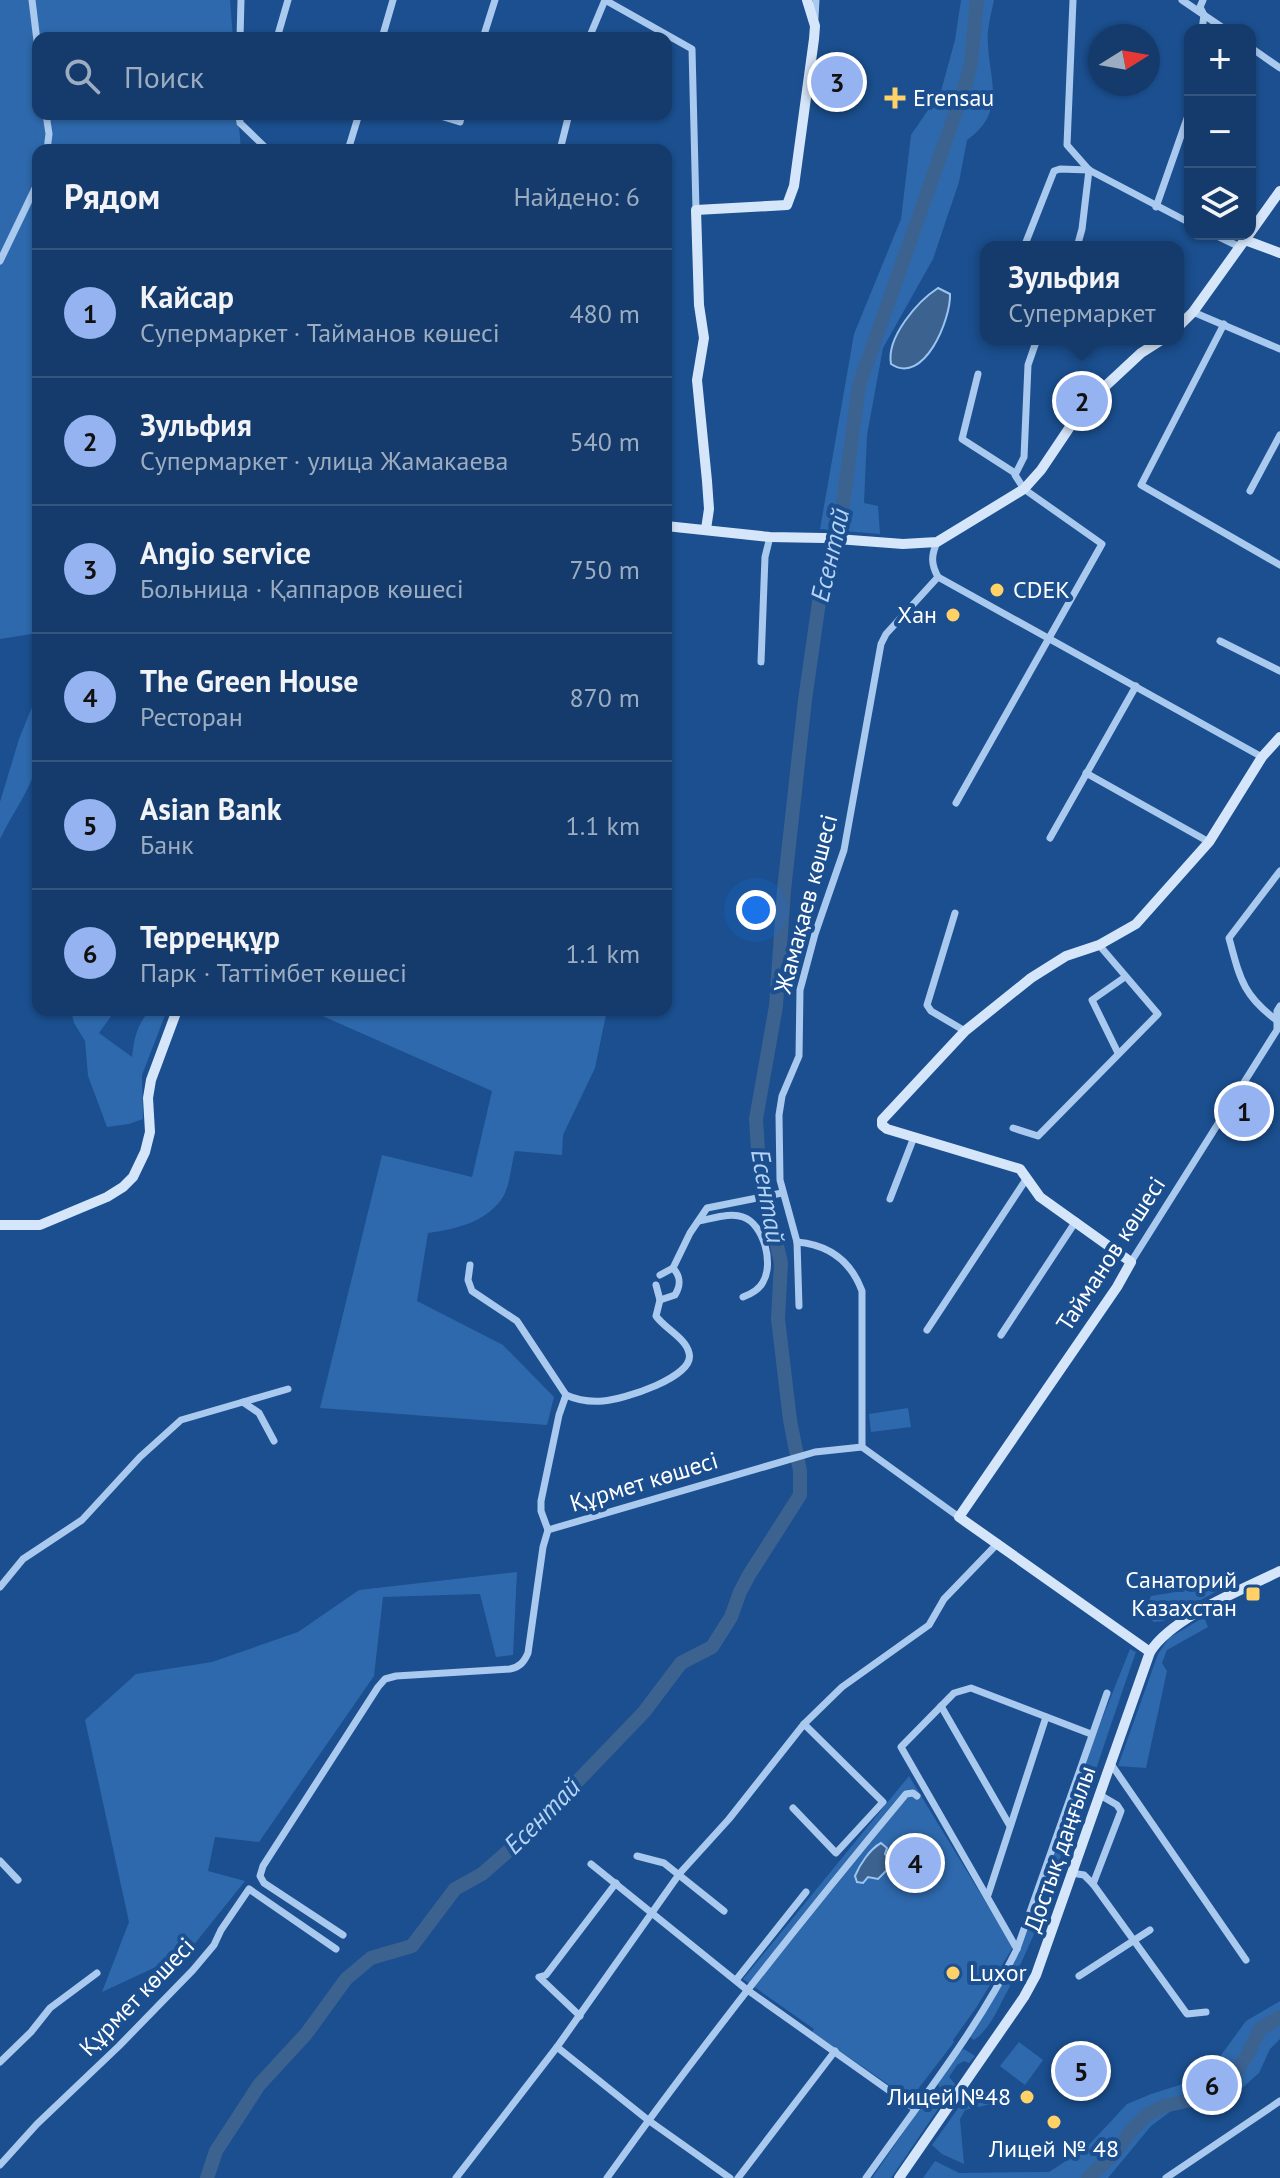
<!DOCTYPE html>
<html lang="ru">
<head>
<meta charset="utf-8">
<style>
  :root { --surface:#143b6b; --page:#1d4271; --text:#f1f3f6; --muted:#9dadc1; --line:#33557e; --accent:#95b2f1 }
  body { margin:0; font-family:"PT Sans",sans-serif; background:var(--page); color:var(--text) }
  .controls { position:absolute; right:24px; top:24px; display:grid; overflow:hidden; border-radius:16px; box-shadow:0 2px 6px #0004 }
  .controls button { width:72px; height:72px; display:grid; place-items:center; padding:0; border:0; border-bottom:2px solid var(--line); background:var(--surface); color:var(--text); font:40px sans-serif }
  .compass { position:absolute; left:1088px; top:24px; width:72px; height:72px; border-radius:50%; background:var(--surface); box-shadow:0 2px 6px #0004; rotate:79deg }
  .you { position:absolute; left:756px; top:910px; width:28px; height:28px; margin:-20px; border:6px solid #fff; border-radius:50%; background:#1a73e8; box-shadow:0 0 0 12px #1a73e833 }
  .badge { display:grid; place-items:center; width:52px; height:52px; border-radius:50%; background:var(--accent); color:#111; font-size:26px; font-weight:700 }
  .pin { position:absolute; translate:-50% -50%; border:4px solid #fff; box-shadow:0 2px 8px #0006 }
  .popup { position:absolute; left:980px; top:241px; width:204px; height:104px; box-sizing:border-box; display:grid; place-content:center; border-radius:16px; background:var(--surface); filter:drop-shadow(0 2px 6px #0005); font-size:26px; white-space:nowrap; color:var(--muted) }
  .popup b { font-size:30px; color:var(--text) }
  .popup::after { content:''; position:absolute; left:50%; top:100%; margin-left:-16px; border:16px solid transparent; border-top-color:var(--surface) }
  .list { margin:0; padding:0; list-style:none }
  h2 { display:flex; justify-content:space-between; align-items:center; height:104px; margin:0; padding:0 32px; font-size:34px }
  h2 small { font-size:26px; font-weight:400; color:var(--muted) }
  .list li { display:grid; grid-template-columns:52px 1fr auto; gap:24px; align-items:center; box-sizing:border-box; height:128px; padding:0 32px; border-top:2px solid var(--line) }
  .list b { display:block; font-size:30px; white-space:nowrap }
  .list p { margin:0; font-size:26px; white-space:nowrap; color:var(--muted) }
  .list em { font-size:26px; font-style:normal; color:var(--muted) }
  .icon { flex:none; width:44px; height:44px; fill:none; stroke:currentColor; stroke-width:2; stroke-linecap:round; stroke-linejoin:round }
  .map { position:relative; flex:none; width:1280px; height:2178px; overflow:hidden }
  .search { position:absolute; background:var(--surface); box-shadow:0 2px 6px #0004; left:32px; top:32px; width:640px; height:88px; display:flex; align-items:center; gap:20px; box-sizing:border-box; padding:0 28px; border-radius:16px; color:var(--muted); font-size:30px }
  .panel { position:absolute; background:var(--surface); box-shadow:0 2px 6px #0004; left:32px; top:144px; width:640px; height:872px; border-radius:16px }
  .map>svg:first-child { display:block }
</style>
</head>
<body>
<div class="map">
<svg width="1280" height="2178" viewBox="0 0 1280 2178">
  <rect width="100%" height="100%" fill="#1b4f8f"/>
  <g fill="#2e69ad">
    <path d="M0,0H230L233,38H38V114H238L241,150H38V633L0,639Z"/>
    <path d="M961,0H994C992,10 989,21 988,31C985,73 1011,109 967,140L959,182L933,259L883,348L867,435L864,503L878,506L880,534L820,529L854,334L901,219L911,135L941,91L955,40Z"/>
    <path d="M32,707L38,708C38,725 42,748 37,765C29,792 12,814 0,839V802L19,739Z"/>
    <path d="M71,1010H127L112,1015L99,1033L132,1057C134,1039 137,1024 150,1010H167L142,1075L143,1119L129,1124L107,1127L88,1076L85,1041L74,1023Z"/>
    <path d="M309,1010H607L595,1068L563,1135L562,1155L515,1151C511,1165 510,1188 501,1200C484,1223 455,1229 428,1233L417,1301L503,1345L554,1397L547,1425L320,1408L382,1155L472,1177L492,1091Z"/>
    <path d="M908,1408L911,1427L871,1432L869,1414Z"/>
    <path d="M517,1572L513,1655L496,1657L480,1594L383,1597L374,1676L259,1842L215,1837L208,1871L245,1881L188,1952L102,1992L129,1922L85,1720L136,1674L212,1662L298,1632L359,1590Z"/>
    <path d="M1215,1578L1220,1586L1217,1591L1163,1621L1154,1622L1145,1613L1151,1596C1167,1593 1206,1589 1215,1578Z"/>
    <path d="M1204,1617L1208,1627L1167,1650L1162,1663L1167,1671L1146,1768L1118,1766L1158,1654L1169,1638Z"/>
    <path d="M1130,1649L1136,1652C1096,1765 1062,1883 1008,1990C998,2008 991,2028 974,2040L967,2035L993,1997L1020,1952L1094,1739Z"/>
    <path d="M909,1776L1013,1947L976,2008L953,2040L954,2042L912,2097L908,2098L812,2032L814,2029L743,1979Z"/>
    <path d="M1280,2001V2039L1270,2049L1259,2073L1231,2098L1175,2108L1151,2126L1108,2178H923L935,2161L959,2173L1049,2172L1086,2148L1127,2104L1151,2094L1205,2077L1246,2021Z"/>
    <path d="M1019,2042L1043,2060L1025,2085L1000,2066Z"/>
    <path d="M964,2049L975,2056L969,2063L964,2061L957,2065L949,2077L955,2084L891,2178H872L930,2094L936,2096L940,2088L938,2084L958,2053Z"/>
    <path d="M974,2086L981,2090L991,2104L965,2110L960,2119L964,2164L942,2154L932,2145Z"/>
  </g>
  <g fill="#3c6290" stroke="#9cc4f0" stroke-width="2">
    <path d="M938,288L950,294C951,319 924,386 891,364C886,337 918,301 938,288Z"/>
    <path d="M881,1843L887,1848L885,1854L890,1859L889,1868L878,1879L868,1877L863,1883L857,1882L855,1876C860,1864 870,1849 881,1843Z"/>
  </g>
  <g fill="none" stroke-linecap="round" stroke-linejoin="round">
    <g stroke="#3c6290" stroke-width="14">
      <path d="M207,2178L216,2151L259,2085L306,2034L346,1979L371,1958L412,1946L455,1889L482,1874L522,1839L644,1712L681,1663L712,1647L731,1617L740,1592L749,1575L800,1495V1471L790,1420L778,1319L781,1263L759,1167L756,1119L776,1006L784,890L805,700L820,595L837,549L859,385L965,86L971,63L977,0"/>
      <path d="M1088,2178L1115,2153L1130,2132L1147,2115L1164,2106L1204,2097L1226,2087L1248,2054L1260,2029L1280,2017"/>
    </g>
    <g stroke="#a9c9ee" stroke-width="7">
      <path d="M32,0L38,49"/>
      <path d="M605,0L692,49L696,210"/>
      <path d="M1073,0L1067,145L1089,170L1190,223"/>
      <path d="M1182,0L1226,30"/>
      <path d="M815,18L816,0"/>
      <path d="M1202,30L1204,15L1200,7L1203,0"/>
      <path d="M240,38L241,0"/>
      <path d="M277,38L288,0"/>
      <path d="M382,38L393,0"/>
      <path d="M483,38L495,0"/>
      <path d="M589,38L605,0"/>
      <path d="M1250,47L1280,68"/>
      <path d="M46,114L49,134L47,150"/>
      <path d="M239,114L240,123L268,150"/>
      <path d="M434,114L460,122L462,114"/>
      <path d="M348,150L359,114"/>
      <path d="M560,150L569,114"/>
      <path d="M1156,207L1190,110"/>
      <path d="M1213,234L1240,247"/>
      <path d="M1024,247L1054,171L1060,169L1089,170"/>
      <path d="M1077,247L1082,229L1089,170"/>
      <path d="M0,261L38,182"/>
      <path d="M1193,312L1280,349"/>
      <path d="M1224,324L1141,485L1280,565"/>
      <path d="M978,374L962,439L1015,473"/>
      <path d="M1250,491L1280,435"/>
      <path d="M937,542C931,556 931,564 938,577L1262,757"/>
      <path d="M1220,641L1280,671"/>
      <path d="M761,662L765,557L770,537"/>
      <path d="M1086,773L1209,842"/>
      <path d="M956,803L1102,544L1024,489L1015,475L1024,457L1028,365L1037,339"/>
      <path d="M1050,838L1136,686"/>
      <path d="M955,913L927,1005L931,1011L965,1031"/>
      <path d="M1279,1022C1243,996 1240,979 1229,938L1280,871"/>
      <path d="M1118,1053L1092,1000L1125,977"/>
      <path d="M1013,1128L1038,1136L1158,1014L1099,945"/>
      <path d="M890,1199L914,1137"/>
      <path d="M699,1221C712,1219 730,1212 743,1217C764,1224 774,1264 763,1282C759,1290 751,1294 743,1297"/>
      <path d="M797,1242C830,1245 851,1261 862,1291V1447"/>
      <path d="M1131,1262L1277,1030V1011L1280,1006"/>
      <path d="M470,1265L468,1280L472,1291L517,1321L566,1395C577,1400 591,1402 603,1401C622,1400 696,1377 689,1353C686,1338 664,1328 656,1316L660,1300L656,1285"/>
      <path d="M660,1275L673,1268L690,1233L707,1208L782,1193"/>
      <path d="M660,1300L675,1295C681,1285 681,1277 673,1268"/>
      <path d="M799,1306L797,1242L780,1180L779,1115L782,1096L799,1056L800,990L815,934L844,850L881,644L886,634L938,577"/>
      <path d="M927,1330L1027,1178"/>
      <path d="M1001,1335L1076,1221"/>
      <path d="M243,1402L288,1389"/>
      <path d="M548,1530L541,1511V1501L559,1415L566,1395"/>
      <path d="M0,1587L23,1559L82,1520L140,1457L181,1420L243,1402L259,1413L274,1441"/>
      <path d="M941,1706L1010,1826"/>
      <path d="M804,1724L842,1687L929,1625L944,1599L998,1543"/>
      <path d="M1111,1764L1246,1960"/>
      <path d="M637,1856L664,1863L724,1911"/>
      <path d="M0,1861L18,1880"/>
      <path d="M591,1864L746,1989L915,2109"/>
      <path d="M1072,1873L1084,1875L1093,1884L1187,2014L1206,2012"/>
      <path d="M1093,1884L1121,1811L1117,1805L1100,1795"/>
      <path d="M988,1895L1046,1717"/>
      <path d="M343,1935L264,1883L260,1876L263,1866L378,1687L385,1679L396,1676L510,1669C520,1667 524,1662 528,1653L543,1547L548,1530L815,1452L862,1447L959,1517"/>
      <path d="M1017,1949L901,1747L954,1693L971,1688L1091,1734"/>
      <path d="M1079,1976L1150,1930"/>
      <path d="M736,1980L806,1892"/>
      <path d="M580,2016L539,1977L546,1975L616,1883"/>
      <path d="M557,2047L648,2120L730,2178"/>
      <path d="M0,2062L31,2032L50,2008L97,1973"/>
      <path d="M0,2165L37,2124L119,2046L193,1970L214,1945L221,1930L249,1889L336,1949"/>
      <path d="M456,2178L557,2047L680,1873L729,1819L804,1724L883,1802L836,1853L793,1808"/>
      <path d="M607,2178C701,2046 802,1919 906,1794L913,1793L917,1796"/>
      <path d="M738,2178L835,2051"/>
      <path d="M866,2178C918,2104 977,2031 1017,1949L1107,1693"/>
      <path d="M1166,2178L1280,2101"/>
    </g>
    <g stroke="#d6e6fa" stroke-width="10">
      <path d="M1250,233L1280,191"/>
      <path d="M1245,240L1280,253"/>
      <path d="M1178,327L1193,312L1249,234"/>
      <path d="M666,526L770,537L824,538L903,544L937,542L1024,489L1041,470L1084,406L1141,353L1163,339"/>
      <path d="M706,529L709,509L707,481L697,380L704,338L699,305L696,210L787,205L794,186L814,39L815,26L807,0"/>
      <path d="M0,1225H40L107,1197L123,1187L133,1177L145,1152L150,1132L148,1098L151,1080L177,1010"/>
      <path d="M1150,1652L959,1517L1117,1287L1131,1262L1040,1197L1020,1169L887,1129L882,1125V1120L965,1031L1031,978L1066,956L1099,945L1136,924L1209,842L1262,757L1280,737"/>
      <path d="M899,2178L1024,1997L1036,1975L1150,1652C1172,1617 1242,1590 1280,1571"/>
    </g>
  </g>
  <g fill="#ffd166" stroke="#1b4f8f" stroke-width="3">
    <path d="M891 86h8v8h8v8h-8v8h-8v-8h-8v-8h8z"/>
    <circle cx="997" cy="590" r="8"/>
    <circle cx="953" cy="615" r="8"/>
    <rect x="1245" y="1586" width="16" height="16" rx="4"/>
    <circle cx="953" cy="1973" r="8"/>
    <circle cx="1027" cy="2097" r="8"/>
    <circle cx="1054" cy="2122" r="8"/>
  </g>
  <g text-anchor="middle" stroke-width="8" stroke-linejoin="round" paint-order="stroke">
    <g font-size="24" fill="#fff" stroke="#1b4f8f" text-anchor="start">
      <text x="913" y="106">Erensau</text>
      <text x="1013" y="598">CDEK</text>
      <text x="937" y="623" text-anchor="end">Хан</text>
      <text x="1237" y="1588" text-anchor="end">Санаторий<tspan x="1237" dy="28">Казахстан</tspan></text>
      <text x="969" y="1981">Luxor</text>
      <text x="1011" y="2105" text-anchor="end">Лицей №48</text>
      <text x="1054" y="2157" text-anchor="middle">Лицей № 48</text>
    </g>
    <g font-size="24" fill="#fff" stroke="#1b4f8f">
      <text transform="translate(806 904) rotate(-75)" y="8">Жамақаев көшесі</text>
      <text transform="translate(1111 1254) rotate(-57)" y="8">Тайманов көшесі</text>
      <text transform="translate(644 1482) rotate(-17)" y="8">Құрмет көшесі</text>
      <text transform="translate(1060 1849) rotate(-71)" y="8">Достық даңғылы</text>
      <text transform="translate(137 1997) rotate(-46)" y="8">Құрмет көшесі</text>
    </g>
    <g font-size="26" font-style="italic" fill="#b5d3f5" stroke="#1b4f8f">
      <text transform="translate(830 555) rotate(-77)" y="9">Есентай</text>
      <text transform="translate(768 1196) rotate(80)" y="9">Есентай</text>
      <text transform="translate(542 1816) rotate(-45)" y="9">Есентай</text>
    </g>
  </g>
</svg>
<div class="controls">
<button>+</button>
<button>−</button>
<button><svg class="icon" aria-label="layers" viewBox="0 0 24 24"><path d="M12 4l9 5-9 5-9-5zM3 14l9 5 9-5"/></svg></button>
</div>
<svg class="compass" viewBox="-18 -18 36 36"><path d="M0-13l5 13h-10z" fill="#e53935"/><path d="M0 13l5-13h-10z" fill="#9dadc1"/></svg>
<div class="you"></div>
<div class="pin badge" style="left:1244px;top:1111px">1</div>
<div class="pin badge" style="left:1082px;top:401px">2</div>
<div class="popup"><b>Зульфия</b>Супермаркет</div>
<div class="pin badge" style="left:837px;top:82px">3</div>
<div class="pin badge" style="left:915px;top:1863px">4</div>
<div class="pin badge" style="left:1081px;top:2071px">5</div>
<div class="pin badge" style="left:1212px;top:2085px">6</div>
<div class="search"><svg class="icon" aria-label="search" viewBox="0 0 24 24"><circle cx="10" cy="10" r="6"/><path d="M15 15l6 6"/></svg>Поиск</div>
<section class="panel">
<h2>Рядом<small>Найдено: 6</small></h2>
<ul class="list">
<li><span class="badge">1</span><div><b>Кайсар</b><p>Супермаркет · Тайманов көшесі</p></div><em>480 m</em></li>
<li><span class="badge">2</span><div><b>Зульфия</b><p>Супермаркет · улица Жамакаева</p></div><em>540 m</em></li>
<li><span class="badge">3</span><div><b>Angio service</b><p>Больница · Қаппаров көшесі</p></div><em>750 m</em></li>
<li><span class="badge">4</span><div><b>The Green House</b><p>Ресторан</p></div><em>870 m</em></li>
<li><span class="badge">5</span><div><b>Asian Bank</b><p>Банк</p></div><em>1.1 km</em></li>
<li><span class="badge">6</span><div><b>Терреңқұр</b><p>Парк · Таттімбет көшесі</p></div><em>1.1 km</em></li>
</ul>
</section>
</div>
</body>
</html>
